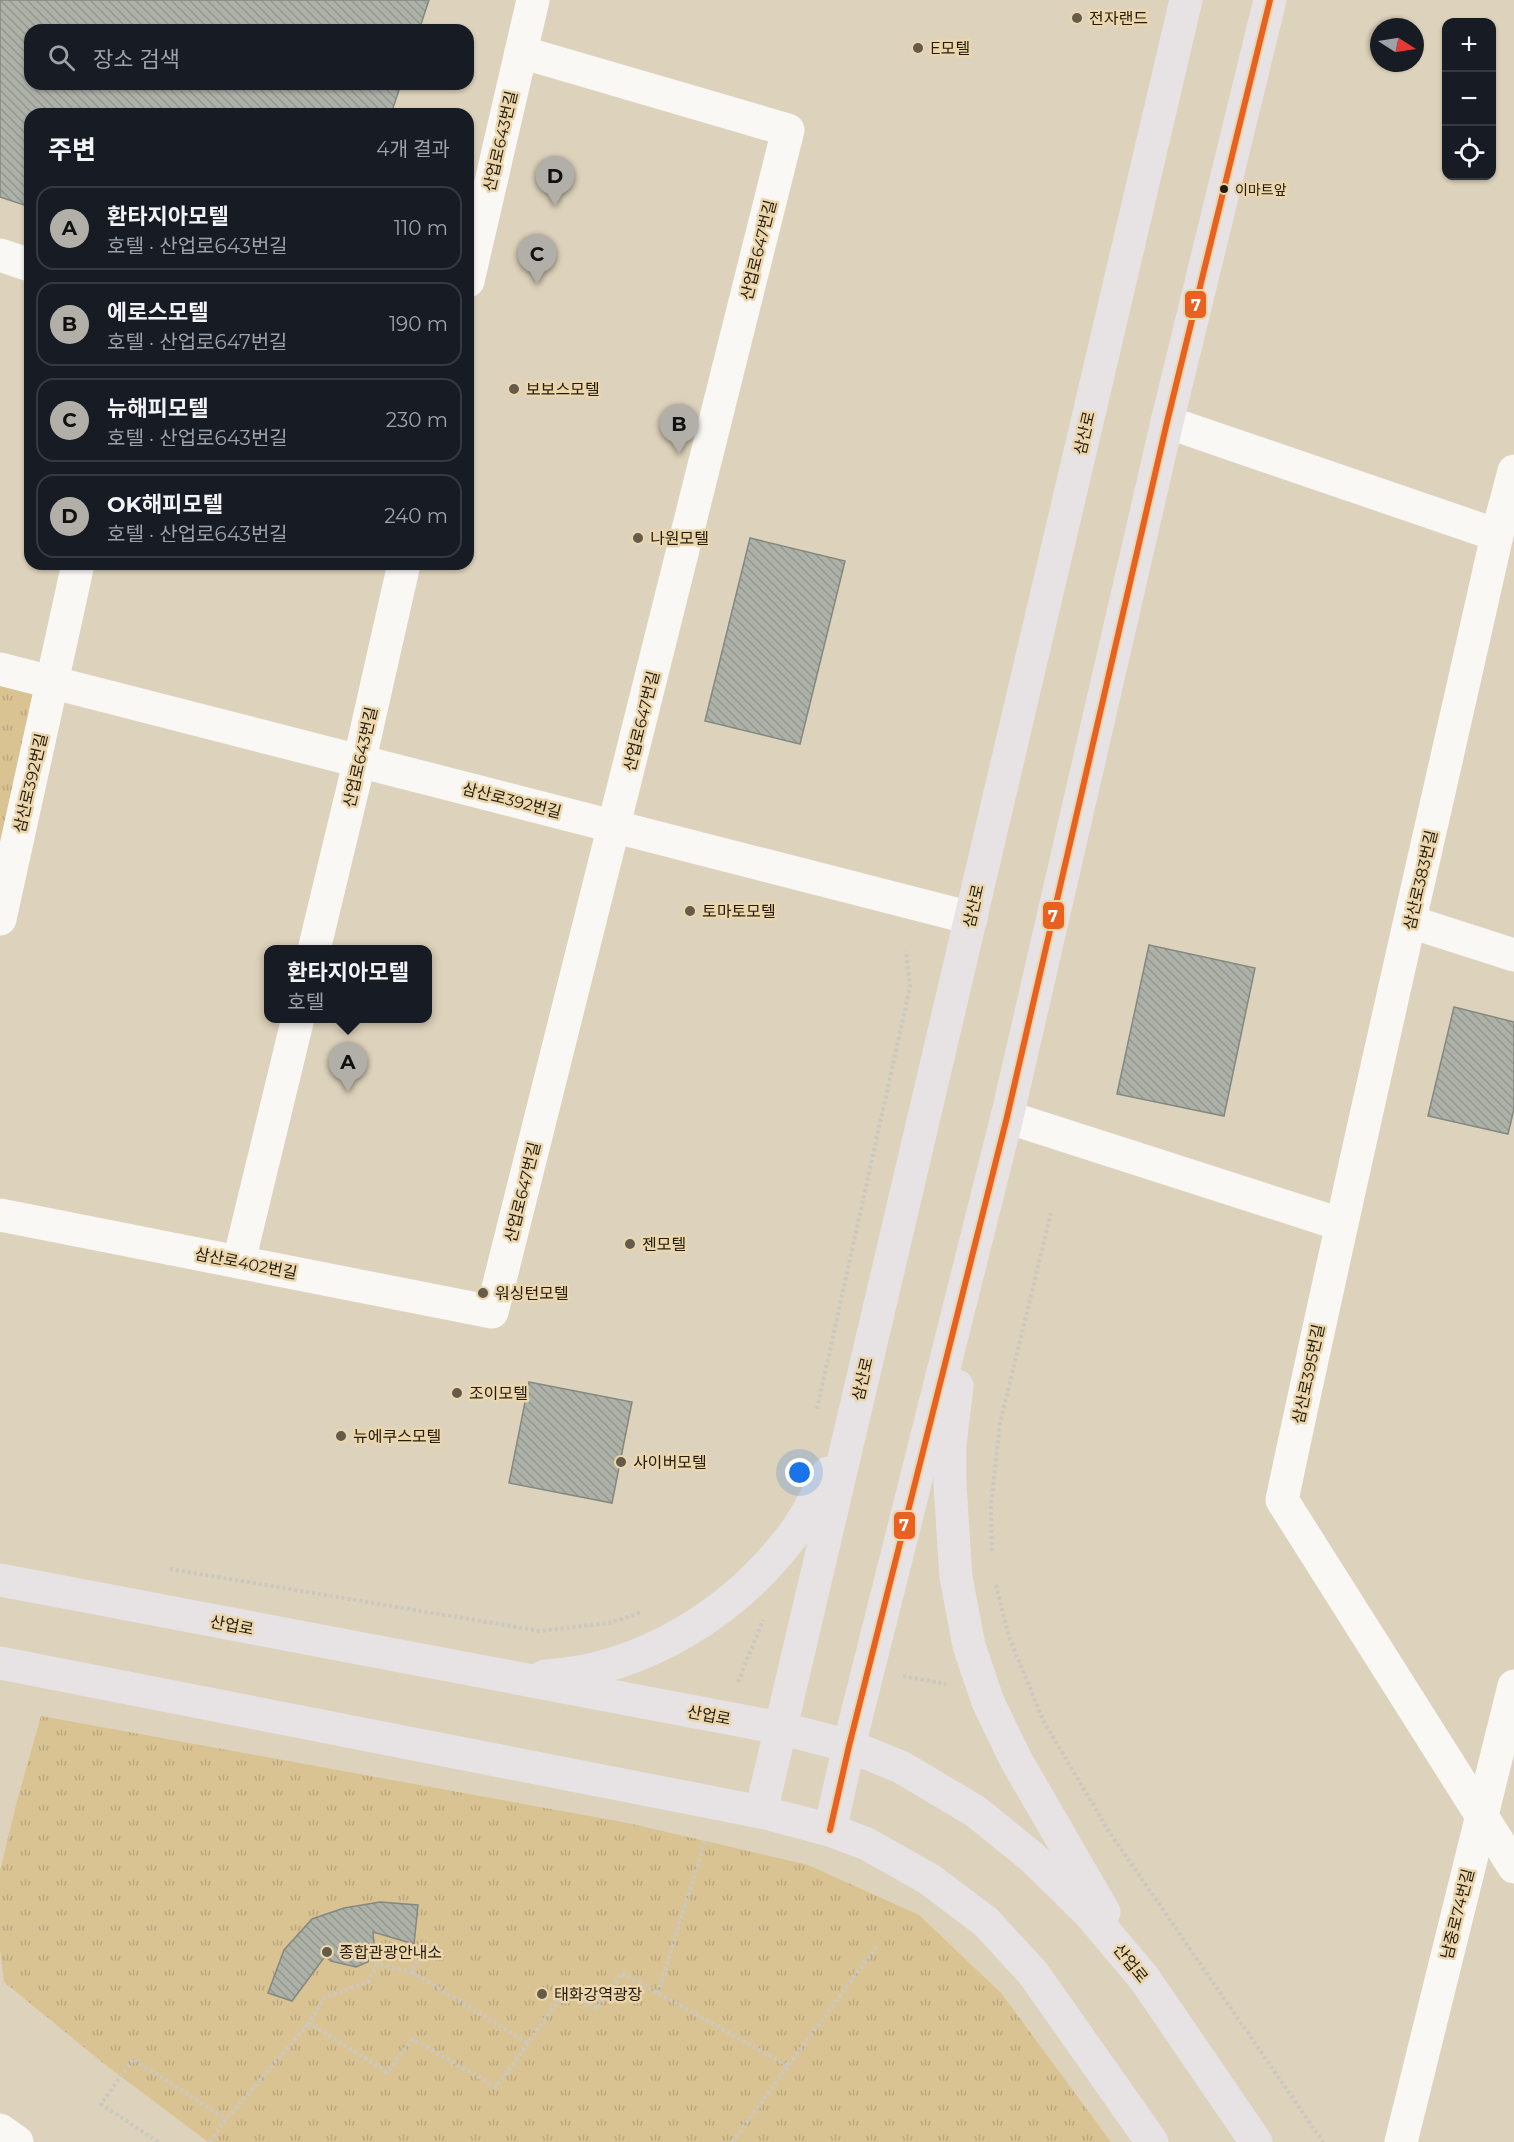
<!DOCTYPE html>
<html lang="ko">
<head>
<meta charset="utf-8">
<style>
  :root { --surface:#171b24; --page:#242831; --text:#f1f3f6; --muted:#9ea1a6; --line:#363941; --accent:#b2afa8 }
  body { margin:0; font-family:Montserrat,"Noto Sans KR",sans-serif; background:var(--page); color:var(--text) }
  .controls { position:absolute; right:18px; top:18px; display:grid; overflow:hidden; border-radius:12px; box-shadow:0 2px 4px #0004 }
  .controls button { width:54px; height:54px; display:grid; place-items:center; padding:0; border:0; border-bottom:2px solid var(--line); background:var(--surface); color:var(--text); font:30px sans-serif }
  .compass { position:absolute; left:1370px; top:18px; width:54px; height:54px; border-radius:50%; background:var(--surface); box-shadow:0 2px 4px #0004; rotate:102deg }
  .you { position:absolute; left:800px; top:1473px; width:21px; height:21px; margin:-15px; border:4px solid #fff; border-radius:50%; background:#1a73e8; box-shadow:0 0 0 9px #1a73e833 }
  .badge { display:grid; place-items:center; width:39px; height:39px; border-radius:50%; background:var(--accent); color:#111; font-size:20px; font-weight:700 }
  .pin { position:absolute; translate:-50% -50px; filter:drop-shadow(0 2px 3px #0008) }
  .pin::after { content:''; position:absolute; top:32px; width:21px; height:18px; background:inherit; clip-path:polygon(0 0,100% 0,50% 100%) }
  .popup { position:absolute; left:264px; top:945px; width:168px; height:78px; box-sizing:border-box; display:grid; place-content:center; border-radius:12px; background:var(--surface); filter:drop-shadow(0 2px 4px #0005); font-size:20px; white-space:nowrap; color:var(--muted) }
  .popup b { font-size:22px; color:var(--text) }
  .popup::after { content:''; position:absolute; left:50%; top:100%; margin-left:-12px; border:12px solid transparent; border-top-color:var(--surface) }
  .list { margin:0; padding:0; list-style:none }
  h2 { display:flex; justify-content:space-between; align-items:center; height:78px; margin:0; padding:0 24px; font-size:26px }
  h2 small { font-size:20px; font-weight:400; color:var(--muted) }
  .list li { display:grid; grid-template-columns:39px 1fr auto; gap:18px; align-items:center; box-sizing:border-box; height:84px; margin:0 12px 12px; padding:0 12px; border:2px solid var(--line); border-radius:18px }
  .list b { display:block; font-size:22px; white-space:nowrap }
  .list p { margin:0; font-size:20px; white-space:nowrap; color:var(--muted) }
  .list em { font-size:20px; font-style:normal; color:var(--muted) }
  .icon { flex:none; width:33px; height:33px; fill:none; stroke:currentColor; stroke-width:2; stroke-linecap:round; stroke-linejoin:round }
  .map { position:relative; flex:none; width:1514px; height:2142px; overflow:hidden }
  .search { position:absolute; background:var(--surface); box-shadow:0 2px 4px #0004; left:24px; top:24px; width:450px; height:66px; display:flex; align-items:center; gap:15px; box-sizing:border-box; padding:0 21px; border-radius:18px; color:var(--muted); font-size:22px }
  .panel { position:absolute; background:var(--surface); box-shadow:0 2px 4px #0004; left:24px; top:108px; width:450px; height:462px; border-radius:18px }
  .map>svg:first-child { display:block }
</style>
</head>
<body>
<div class="map">
<svg width="1514" height="2142" viewBox="0 0 1514 2142">
  <defs>
    <pattern id="park-tufts" width="24" height="20" patternUnits="userSpaceOnUse" patternTransform="scale(1.5)"><rect width="24" height="20" fill="#dac392"/><path d="M3 7l-1-3M5 7V3M7 7l1-3M15 17l-1-3M17 17v-4M19 17l1-3" fill="none" stroke="#bba77d"/></pattern>
    <pattern id="building-back-hatch" width="6" height="6" patternUnits="userSpaceOnUse" patternTransform="scale(1.5)"><rect width="6" height="6" fill="#adb2a9"/><path d="M-1 5l2 2M0 0l6 6M5-1l2 2" fill="none" stroke="#959890"/></pattern>
  </defs>
  <rect width="100%" height="100%" fill="#ddd2bb"/>
  <g fill="url(#park-tufts)">
    <path d="M0,670L53,683L0,912Z"/>
    <path d="M41,1716L628,1823L808,1865L919,1915L1001,1993L1111,2142H208L103,2063L4,1982L0,1950V1871L17,1801Z"/>
  </g>
  <g fill="url(#building-back-hatch)" stroke="#848980" stroke-width="1.5">
    <path d="M0,0H429L419,30H30V84H401L391,114H30V207L0,197Z"/>
    <path d="M750,538L845,561L800,744L705,721Z"/>
    <path d="M1149,945L1255,968L1224,1116L1117,1094Z"/>
    <path d="M1454,1007L1514,1022V1109L1508,1134L1428,1116Z"/>
    <path d="M529,1382L632,1402L612,1503L509,1483Z"/>
    <path d="M380,1902L418,1905L414,1944L373,1932L374,1945L368,1962L356,1967L331,1961L326,1955L292,2001L268,1993L284,1950L312,1919L344,1908Z"/>
  </g>
  <g fill="none" stroke-linecap="round" stroke-linejoin="round">
    <g stroke="#cbc8c2" stroke-width="4" stroke-dasharray="3 3" stroke-linecap="butt">
      <path d="M817,1409L910,987L906,951"/>
      <path d="M992,1551L991,1505L1000,1423L1051,1213"/>
      <path d="M170,1569L540,1631L609,1623L642,1612"/>
      <path d="M996,1585L1008,1634L1043,1720L1108,1830L1323,2142"/>
      <path d="M903,1676L946,1684"/>
      <path d="M738,1682L763,1620"/>
      <path d="M423,1950L412,1972L377,1964L368,1982L325,1997L309,2023L387,2072L413,2039L496,2087L567,1989L597,2009L622,1973L788,2066"/>
      <path d="M412,1972L528,2043"/>
      <path d="M658,1993L705,1841"/>
      <path d="M158,2142L101,2104L133,2059L226,2119"/>
      <path d="M210,2142L226,2119L309,2023"/>
      <path d="M732,2142L876,1947"/>
    </g>
    <g stroke="#faf8f5" stroke-width="33">
      <path d="M0,255L30,265"/>
      <path d="M468,281L533,0"/>
      <path d="M1167,422L1497,535C1425,857 1350,1177 1282,1500L1514,1867"/>
      <path d="M1497,535L1514,471"/>
      <path d="M0,669L971,918"/>
      <path d="M0,919L78,564"/>
      <path d="M1411,922L1514,955"/>
      <path d="M314,950L359,763L404,564"/>
      <path d="M1007,1117L1340,1224"/>
      <path d="M0,1215L492,1312L788,130L521,52"/>
      <path d="M239,1261L298,1018"/>
      <path d="M0,2130L17,2142"/>
      <path d="M1401,2142L1514,1686"/>
    </g>
    <g stroke="#e7e2e3" stroke-width="33">
      <path d="M957,1386L950,1445V1485L956,1577L969,1646L988,1702L1016,1760L1104,1912"/>
      <path d="M0,1580L780,1728L849,1746L901,1767L975,1811L1033,1858L1090,1914L1144,1978L1256,2142"/>
      <path d="M0,1663L761,1812L830,1830L867,1844L929,1879L986,1922L1033,1973L1152,2142"/>
      <path d="M545,1676C644,1670 737,1611 795,1532C808,1514 818,1493 828,1473"/>
      <path d="M761,1812L1186,0"/>
      <path d="M830,1830L849,1746L1007,1117L1167,422L1270,0"/>
    </g>
    <g stroke="#ebd6ad" stroke-width="10">
      <path id="bus-1" d="M830,1830L849,1746L1007,1117L1167,422L1270,0"/>
    </g>
    <use href="#bus-1" stroke="#e86121" stroke-width="6"/>
  </g>
  <g fill="#645b49" stroke="#ebd6ad" stroke-width="2">
    <circle cx="1077" cy="18" r="6"/>
    <circle cx="918" cy="48" r="6"/>
    <circle cx="514" cy="389" r="6"/>
    <circle cx="638" cy="538" r="6"/>
    <circle cx="690" cy="911" r="6"/>
    <circle cx="630" cy="1244" r="6"/>
    <circle cx="483" cy="1293" r="6"/>
    <circle cx="457" cy="1393" r="6"/>
    <circle cx="341" cy="1436" r="6"/>
    <circle cx="621" cy="1462" r="6"/>
    <circle cx="327" cy="1952" r="6"/>
    <circle cx="542" cy="1994" r="6"/>
  </g>
  <circle fill="#231b0b" stroke="#ebd6ad" stroke-width="2" cx="1224" cy="189" r="5"/>
  <g text-anchor="middle" stroke-width="5" stroke-linejoin="round" paint-order="stroke">
    <g font-size="14" fill="#231b0b" stroke="#ebd6ad" text-anchor="start">
      <text x="1235" y="195">이마트앞</text>
    </g>
    <g font-size="16" fill="#231b0b" stroke="#ebd6ad" text-anchor="start">
      <text x="1089" y="24">전자랜드</text>
      <text x="930" y="54">E모텔</text>
      <text x="526" y="395">보보스모텔</text>
      <text x="650" y="544">나원모텔</text>
      <text x="702" y="917">토마토모텔</text>
      <text x="642" y="1250">젠모텔</text>
      <text x="495" y="1299">워싱턴모텔</text>
      <text x="469" y="1399">조이모텔</text>
      <text x="353" y="1442">뉴에쿠스모텔</text>
      <text x="633" y="1468">사이버모텔</text>
      <text x="339" y="1958">종합관광안내소</text>
      <text x="554" y="2000">태화강역광장</text>
    </g>
    <g font-size="16" fill="#231b0b" stroke="#ebd6ad">
      <text transform="translate(500 141) rotate(-77)" y="6">산업로643번길</text>
      <text transform="translate(758 250) rotate(-76)" y="6">산업로647번길</text>
      <text transform="translate(1084 433) rotate(-77)" y="6">삼산로</text>
      <text transform="translate(641 721) rotate(-76)" y="6">산업로647번길</text>
      <text transform="translate(360 757) rotate(-77)" y="6">산업로643번길</text>
      <text transform="translate(30 783) rotate(-77)" y="6">삼산로392번길</text>
      <text transform="translate(512 800) rotate(14)" y="6">삼산로392번길</text>
      <text transform="translate(1420 880) rotate(-77)" y="6">삼산로383번길</text>
      <text transform="translate(973 906) rotate(-77)" y="6">삼산로</text>
      <text transform="translate(522 1192) rotate(-76)" y="6">산업로647번길</text>
      <text transform="translate(246 1263) rotate(11)" y="6">삼산로402번길</text>
      <text transform="translate(1308 1374) rotate(-78)" y="6">삼산로395번길</text>
      <text transform="translate(862 1379) rotate(-77)" y="6">삼산로</text>
      <text transform="translate(232 1625) rotate(11)" y="6">산업로</text>
      <text transform="translate(709 1715) rotate(11)" y="6">산업로</text>
      <text transform="translate(1457 1914) rotate(-76)" y="6">남중로74번길</text>
      <text transform="translate(1131 1963) rotate(51)" y="6">산업로</text>
    </g>
  </g>
  <g stroke="#ebd6ad" stroke-width="2">
    <rect x="1184" y="290" width="23" height="29" rx="6" fill="#e86121"/>
    <rect x="1042" y="901" width="23" height="29" rx="6" fill="#e86121"/>
    <rect x="893" y="1511" width="23" height="29" rx="6" fill="#e86121"/>
  </g>
  <g font-size="16" text-anchor="middle" font-weight="bold" fill="#fff">
    <text x="1196" y="311">7</text>
    <text x="1053" y="922">7</text>
    <text x="904" y="1531">7</text>
  </g>
</svg>
<div class="controls">
<button>+</button>
<button>−</button>
<button><svg class="icon" aria-label="locate" viewBox="0 0 24 24"><circle cx="12" cy="12" r="6"/><path d="M12 2v4M12 18v4M2 12h4M18 12h4"/></svg></button>
</div>
<svg class="compass" viewBox="-18 -18 36 36"><path d="M0-13l5 13h-10z" fill="#e53935"/><path d="M0 13l5-13h-10z" fill="#9ea1a6"/></svg>
<div class="you"></div>
<div class="pin badge" style="left:348px;top:1092px">A</div>
<div class="popup"><b>환타지아모텔</b>호텔</div>
<div class="pin badge" style="left:679px;top:454px">B</div>
<div class="pin badge" style="left:537px;top:284px">C</div>
<div class="pin badge" style="left:555px;top:206px">D</div>
<div class="search"><svg class="icon" aria-label="search" viewBox="0 0 24 24"><circle cx="10" cy="10" r="6"/><path d="M15 15l6 6"/></svg>장소 검색</div>
<section class="panel">
<h2>주변<small>4개 결과</small></h2>
<ul class="list">
<li><span class="badge">A</span><div><b>환타지아모텔</b><p>호텔 · 산업로643번길</p></div><em>110 m</em></li>
<li><span class="badge">B</span><div><b>에로스모텔</b><p>호텔 · 산업로647번길</p></div><em>190 m</em></li>
<li><span class="badge">C</span><div><b>뉴해피모텔</b><p>호텔 · 산업로643번길</p></div><em>230 m</em></li>
<li><span class="badge">D</span><div><b>OK해피모텔</b><p>호텔 · 산업로643번길</p></div><em>240 m</em></li>
</ul>
</section>
</div>
</body>
</html>
